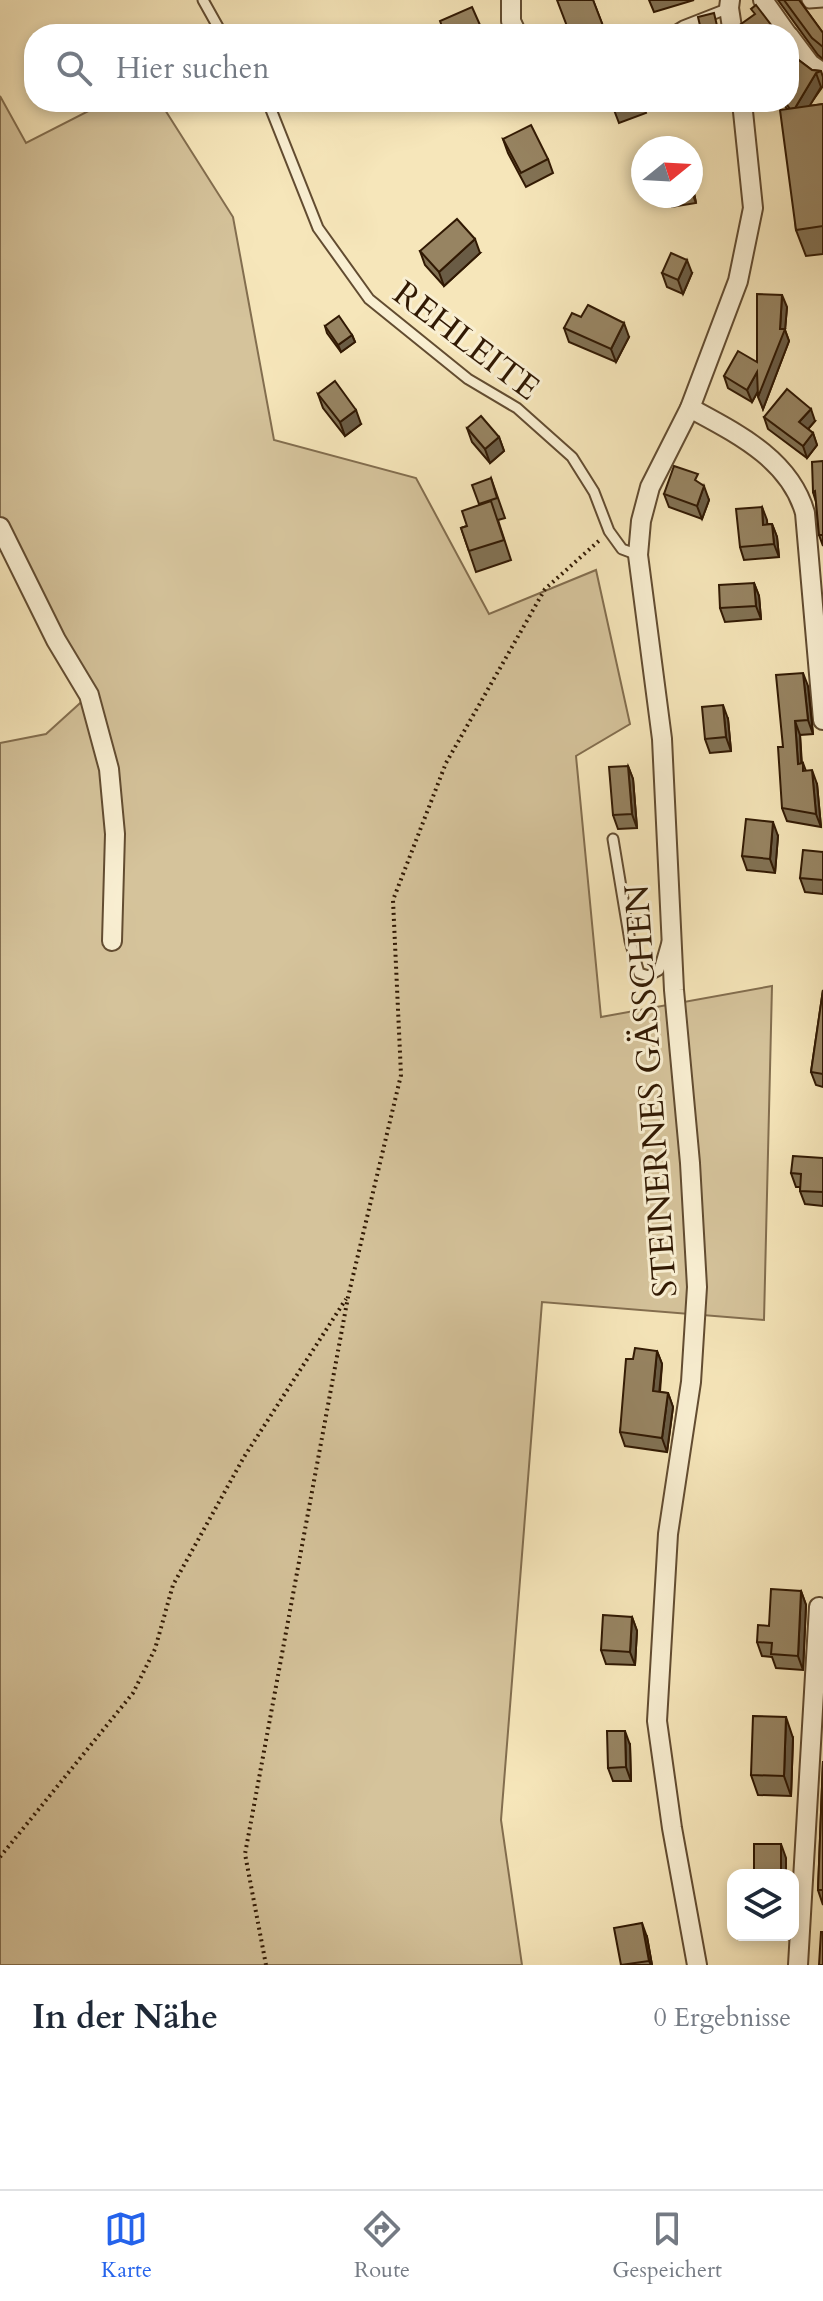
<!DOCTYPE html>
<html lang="de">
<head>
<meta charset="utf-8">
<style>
  :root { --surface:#fff; --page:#f2f2f3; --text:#1f2937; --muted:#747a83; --line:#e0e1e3; --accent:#2563eb }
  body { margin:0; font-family:Cardo,serif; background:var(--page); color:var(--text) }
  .controls { position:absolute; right:24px; bottom:24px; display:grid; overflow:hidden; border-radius:16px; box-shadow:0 4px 12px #0003 }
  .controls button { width:72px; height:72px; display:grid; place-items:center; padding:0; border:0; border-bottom:2px solid var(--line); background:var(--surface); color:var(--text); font:40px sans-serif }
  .compass { position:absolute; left:631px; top:136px; width:72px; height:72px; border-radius:50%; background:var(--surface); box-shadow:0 4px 12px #0003; rotate:72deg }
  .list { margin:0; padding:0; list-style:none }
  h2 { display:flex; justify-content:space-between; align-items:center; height:104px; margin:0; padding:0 32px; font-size:34px }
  h2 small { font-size:26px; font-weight:400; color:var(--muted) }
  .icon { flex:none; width:44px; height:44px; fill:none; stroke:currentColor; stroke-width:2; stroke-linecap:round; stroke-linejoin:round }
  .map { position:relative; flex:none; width:823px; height:1965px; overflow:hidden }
  .search { position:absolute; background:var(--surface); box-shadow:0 4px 12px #0003; left:24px; right:24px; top:24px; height:88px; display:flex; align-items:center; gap:20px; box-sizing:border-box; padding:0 28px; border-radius:32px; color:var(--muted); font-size:30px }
  .sheet { height:224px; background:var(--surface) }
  nav { display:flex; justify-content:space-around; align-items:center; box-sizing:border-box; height:112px; border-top:2px solid var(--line); background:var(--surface); font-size:22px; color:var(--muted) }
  nav a { display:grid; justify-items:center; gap:4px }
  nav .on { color:var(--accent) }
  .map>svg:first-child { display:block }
</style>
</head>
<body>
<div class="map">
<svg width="823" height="1965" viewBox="0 0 823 1965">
  <rect width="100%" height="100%" fill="#f6e6ba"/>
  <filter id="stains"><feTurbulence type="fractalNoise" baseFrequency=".0025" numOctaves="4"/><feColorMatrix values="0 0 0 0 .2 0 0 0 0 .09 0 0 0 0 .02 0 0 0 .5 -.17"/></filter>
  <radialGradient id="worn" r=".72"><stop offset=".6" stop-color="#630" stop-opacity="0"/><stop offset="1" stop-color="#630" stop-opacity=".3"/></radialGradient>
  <path fill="#d5c39b" stroke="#836e4f" stroke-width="2" d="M0,96L26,143L106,102H160L233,217L274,440L416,478L489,614L596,570L630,724L576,756L601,1017L772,986L764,1320L542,1302L501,1820L522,1965H0V743L46,734L89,695L0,527Z"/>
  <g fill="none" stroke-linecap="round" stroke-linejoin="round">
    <g stroke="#624c31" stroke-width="13">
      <g id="service">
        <path d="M203,0L222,34"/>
        <path d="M807,0L809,3L823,2"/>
        <path d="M670,34L683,26L729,8"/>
        <path d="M268,102L318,228L369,299L468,379L517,408L572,457L594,492L609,531L622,549L638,555"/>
        <path d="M613,839L630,941L639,973L648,976L659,970L667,942"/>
      </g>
    </g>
    <g stroke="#624c31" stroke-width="22">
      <g id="minor">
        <path d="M511,0V21L517,34"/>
        <path d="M730,0L729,8L733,34"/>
        <path d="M763,0L787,34"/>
        <path d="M789,36L810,64L823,73"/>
        <path d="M690,408C736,433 790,459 805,513L823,720"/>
        <path d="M0,527L56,640L89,695L109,769L115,834L112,941"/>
        <path d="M697,1965L672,1828L657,1721L668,1534L691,1382L697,1287L690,1163L674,990L662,739L638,555L641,521L650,487L690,408L738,281L753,208L742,102"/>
        <path d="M798,1965L819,1607"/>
      </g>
    </g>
    <g stroke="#311903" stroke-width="4" stroke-dasharray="2 4" stroke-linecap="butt">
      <path d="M0,1857L133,1693L155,1649L173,1585L244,1457L346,1299"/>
      <path d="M266,1965L245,1854L348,1297L401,1075L393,900L446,763L545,589L601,539"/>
    </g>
    <use href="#service" stroke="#f9efd2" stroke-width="9"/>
    <use href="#minor" stroke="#f9efd2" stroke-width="18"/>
  </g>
  <g fill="#827254" stroke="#311903" stroke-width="2">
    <path d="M593,0L606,34H570Z"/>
    <path d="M649,0H694L654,12Z"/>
    <path d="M778,0H799L823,33V59L818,55Z"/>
    <path d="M796,58L812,70L821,71L823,77V86L809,106L823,104V254L806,256L796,230L787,109L782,102H789Z"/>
    <path d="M519,102H536L522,109Z"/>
    <path d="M611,102H642L646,113L619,123Z"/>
    <path d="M503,139L548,159L553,173L526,187L508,153Z"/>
    <path d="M691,178L696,203L672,207L668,196H691Z"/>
    <path d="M420,251L480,253L444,286L425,265Z"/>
    <path d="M662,273H692L683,294L667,287Z"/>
    <path d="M787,307L785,330L789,341L763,409L758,391L752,402L728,388L724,376L757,362Z"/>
    <path d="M581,317L629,337L616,362L569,342L564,328Z"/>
    <path d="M325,326L352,335L355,342L341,352L327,333Z"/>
    <path d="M318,394L361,424L345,436L323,408Z"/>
    <path d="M764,417L815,421L808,429L813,433L817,445L807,458L768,429Z"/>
    <path d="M467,428L499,437L504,451L490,463L472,442Z"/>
    <path d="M823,461V546L819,535L816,502L813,492Z"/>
    <path d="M491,478L505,518L498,520L511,560L476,572L461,528L467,526L479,505Z"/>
    <path d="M702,485L709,500L702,519L669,507L664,494Z"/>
    <path d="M762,507L767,524H772L777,537L779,557L744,560L740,547Z"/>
    <path d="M754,583L759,596L761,619L725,622L720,608Z"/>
    <path d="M808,686L813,734L800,735L802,764L803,763L806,771L817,784L821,827L787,821L782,808L783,747Z"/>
    <path d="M728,719L731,751L710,753L705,739Z"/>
    <path d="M628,766L633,779L637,828L618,829L613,815Z"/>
    <path d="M778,836L775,873L747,870L742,856Z"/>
    <path d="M823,852V894L805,892L800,878Z"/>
    <path d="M823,990V1087L816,1085L811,1072Z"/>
    <path d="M823,1158V1206L805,1204L800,1191V1187H796L791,1173Z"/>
    <path d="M657,1351L662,1364L660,1392L668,1393L673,1407L667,1452L625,1446L620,1432L633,1359Z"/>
    <path d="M801,1591L806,1605L803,1670L776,1668L772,1657L762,1656L757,1642L769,1626Z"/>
    <path d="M632,1617L637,1631L635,1665L606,1664L601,1650Z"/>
    <path d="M793,1738L791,1796L758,1795L751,1775Z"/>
    <path d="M630,1745L631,1781H613L608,1768Z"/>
    <path d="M823,1761V1905L818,1890Z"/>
    <path d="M647,1937L652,1965H621Z"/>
  </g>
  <g fill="#6a5c45" stroke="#311903" stroke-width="2">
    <path d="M816,73L821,87L797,127L792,113Z"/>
    <path d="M691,178L696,203L691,190Z"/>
    <path d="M475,239L480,253L444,286L439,272Z"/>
    <path d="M687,260L692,273L683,294L678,280Z"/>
    <path d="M782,295L787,307L785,330L789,341L763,409L758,397L780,329Z"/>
    <path d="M624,323L629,337L616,362L611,349Z"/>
    <path d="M352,335L355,342L341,352L338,345Z"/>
    <path d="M757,372L762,384L752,402L747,390Z"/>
    <path d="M811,409L815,421L803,435L799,422Z"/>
    <path d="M356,410L361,424L345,436L340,422Z"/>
    <path d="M813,433L817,445L807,458L803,446Z"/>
    <path d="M499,437L504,451L490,463L485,449Z"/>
    <path d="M704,486L709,500L702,519L697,506Z"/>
    <path d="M762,507L767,520L768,537L763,525Z"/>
    <path d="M772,524L777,537L779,557L774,544Z"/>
    <path d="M754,583L759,596L761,619L756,606Z"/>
    <path d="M803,673L808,686L813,734L808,720Z"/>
    <path d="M723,705L728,719L731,751L726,737Z"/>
    <path d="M795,721L800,735L802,777L798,764Z"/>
    <path d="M628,766L633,779L637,828L632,814Z"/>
    <path d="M812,770L817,784L821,827L816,814Z"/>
    <path d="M773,822L778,836L775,873L770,859Z"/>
    <path d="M657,1351L662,1364L658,1405L653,1391Z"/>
    <path d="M668,1393L673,1407L667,1452L662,1438Z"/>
    <path d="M801,1591L806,1605L803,1670L798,1656Z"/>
    <path d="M632,1617L637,1631L635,1665L630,1652Z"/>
    <path d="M786,1717L793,1738L791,1796L784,1776Z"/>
    <path d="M625,1731L630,1745L631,1781L626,1767Z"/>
    <path d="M781,1844L786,1858V1875H781Z"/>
    <path d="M642,1923L647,1937L652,1965H651L649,1961Z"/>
  </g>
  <g fill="#978462" stroke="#311903" stroke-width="2">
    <path d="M557,0H593L603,26L582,34H570Z"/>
    <path d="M784,0H799L823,33V47L812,38Z"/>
    <path d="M756,5L778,34H727L755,14L751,9Z"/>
    <path d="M472,7L484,34H445L440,21Z"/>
    <path d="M714,13L719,34H702L698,17Z"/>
    <path d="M789,49L796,58L812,70L821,71L816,73L795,108L790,109L785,102H789Z"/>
    <path d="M611,102H634L614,110Z"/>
    <path d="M823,104V226L796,230L780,110Z"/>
    <path d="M531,125L548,159L521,173L503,139Z"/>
    <path d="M457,219L475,239L439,272L420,251Z"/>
    <path d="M671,253L687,260L678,280L662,273Z"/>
    <path d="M757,294L782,295L780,329H785L758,397L757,372L747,390L724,376L738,351L757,362Z"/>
    <path d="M588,305L624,323L611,349L564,328L572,313L581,317Z"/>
    <path d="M339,316L352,335L338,345L325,326Z"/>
    <path d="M335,381L356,410L340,422L318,394Z"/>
    <path d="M787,389L811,409L799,422L813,433L803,446L764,417Z"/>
    <path d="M481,416L499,437L485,449L467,428Z"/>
    <path d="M823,461V535H819L815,491L813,492L812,462Z"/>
    <path d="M674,466L698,474L695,480L704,486L697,506L664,494Z"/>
    <path d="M491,478L497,498L479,504L472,485Z"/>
    <path d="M491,501L504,540L469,551L461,528L467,526L462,511Z"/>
    <path d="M762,507L763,525L772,524L774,544L740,547L736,509Z"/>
    <path d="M754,583L756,606L720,608L719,585Z"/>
    <path d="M803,673L808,720L795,721L798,764L803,763V771L812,770L816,814L782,808L778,747H783L776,675Z"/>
    <path d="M723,705L726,737L705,739L702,707Z"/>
    <path d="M628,766L632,814L613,815L609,767Z"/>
    <path d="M746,819L773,822L770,859L742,856Z"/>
    <path d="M803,850L823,852V880L800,878Z"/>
    <path d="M823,990V1074L811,1072Z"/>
    <path d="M793,1156L823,1158V1192L800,1191L801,1174L791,1173Z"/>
    <path d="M635,1348L657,1351L653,1391L668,1393L662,1438L620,1432L626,1359H633Z"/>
    <path d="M771,1589L801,1591L798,1656L771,1654L772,1643L757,1642L758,1625L769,1626Z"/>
    <path d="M603,1615L632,1617L630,1652L601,1650Z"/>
    <path d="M753,1716L786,1717L784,1776L751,1775Z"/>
    <path d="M607,1731H625L626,1767L608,1768Z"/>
    <path d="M823,1761V1890H818Z"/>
    <rect x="754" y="1844" width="27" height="31"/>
    <path d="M642,1923L649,1961L621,1965L614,1928Z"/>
    <path d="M821,1932H823V1965H819Z"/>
  </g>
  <g text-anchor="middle" stroke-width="6" stroke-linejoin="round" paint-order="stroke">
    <g font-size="34" fill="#311903" stroke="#f9efd2">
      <text transform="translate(467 340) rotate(37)" y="12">REHLEITE</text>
      <text transform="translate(650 1091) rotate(-94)" y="12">STEINERNES GÄSSCHEN</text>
    </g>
  </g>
  <rect width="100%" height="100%" filter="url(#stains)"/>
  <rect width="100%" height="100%" fill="url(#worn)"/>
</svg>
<div class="controls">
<button><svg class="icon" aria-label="layers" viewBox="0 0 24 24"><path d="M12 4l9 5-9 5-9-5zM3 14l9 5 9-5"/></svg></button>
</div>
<svg class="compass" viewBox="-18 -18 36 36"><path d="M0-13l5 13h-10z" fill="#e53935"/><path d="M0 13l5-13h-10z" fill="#747a83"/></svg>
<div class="search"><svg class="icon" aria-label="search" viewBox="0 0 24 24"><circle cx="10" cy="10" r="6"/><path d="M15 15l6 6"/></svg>Hier suchen</div>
</div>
<section class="sheet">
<h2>In der Nähe<small>0 Ergebnisse</small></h2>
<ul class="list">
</ul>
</section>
<nav>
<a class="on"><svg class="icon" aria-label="map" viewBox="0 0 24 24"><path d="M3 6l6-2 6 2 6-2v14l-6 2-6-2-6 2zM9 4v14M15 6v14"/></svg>Karte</a>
<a><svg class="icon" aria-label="directions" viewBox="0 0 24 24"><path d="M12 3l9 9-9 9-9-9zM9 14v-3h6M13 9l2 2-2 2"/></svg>Route</a>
<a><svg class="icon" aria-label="saved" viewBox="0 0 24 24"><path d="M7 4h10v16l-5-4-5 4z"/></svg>Gespeichert</a>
</nav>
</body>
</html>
